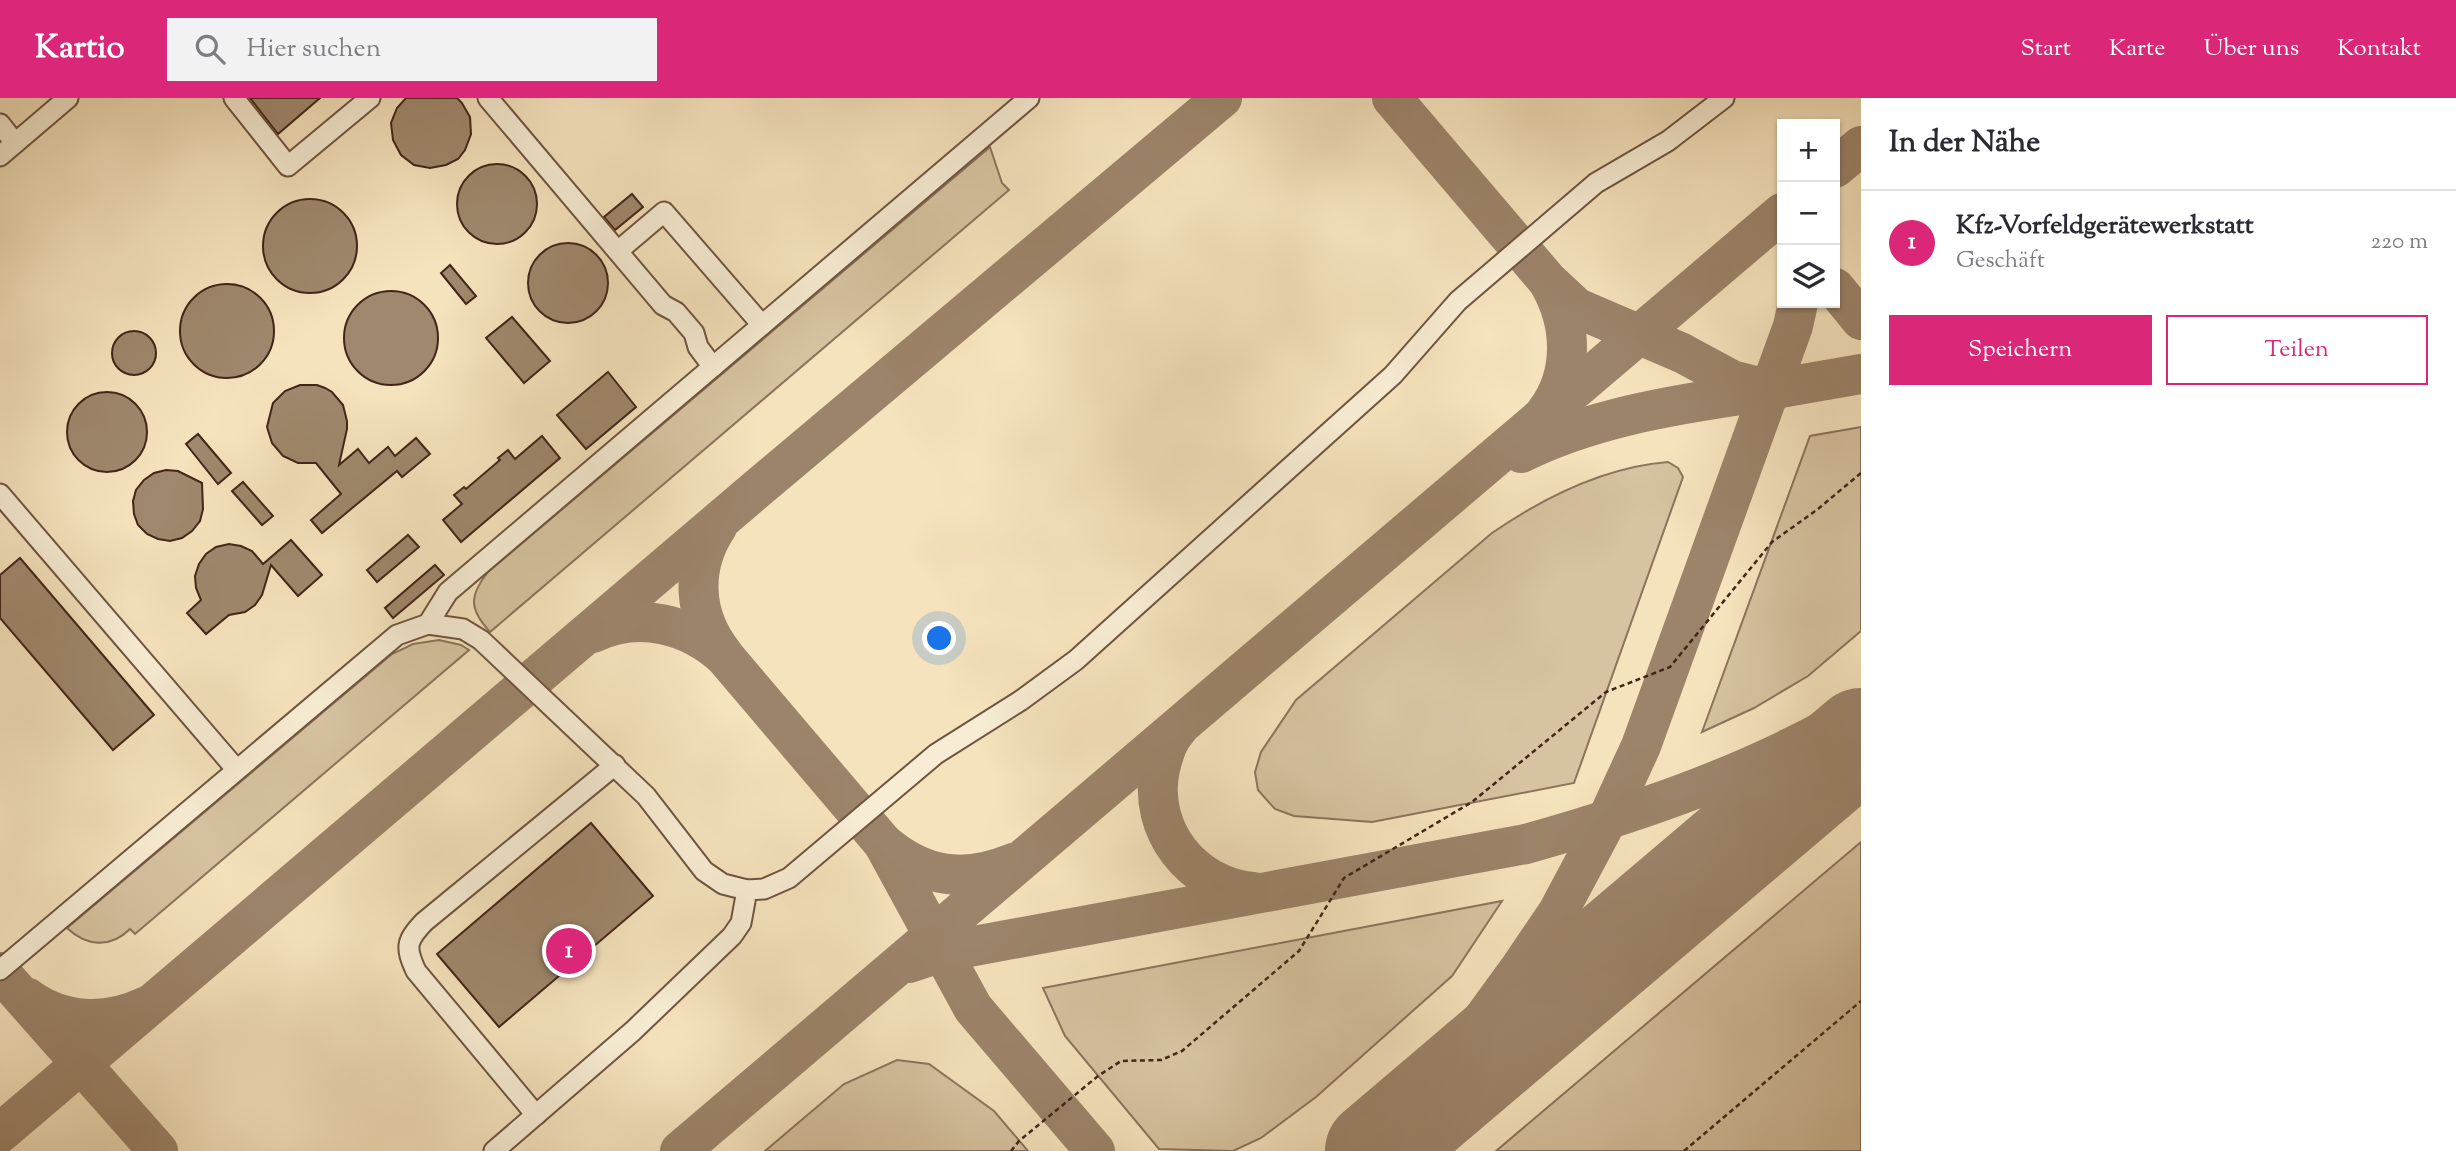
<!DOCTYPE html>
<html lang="de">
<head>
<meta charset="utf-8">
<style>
  :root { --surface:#fff; --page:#f2f2f3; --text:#2b2b33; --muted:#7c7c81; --line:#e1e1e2; --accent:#db2777 }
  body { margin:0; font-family:"Sorts Mill Goudy",serif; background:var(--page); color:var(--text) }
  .controls { position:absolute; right:21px; top:21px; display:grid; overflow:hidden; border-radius:0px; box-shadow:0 2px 5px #0004 }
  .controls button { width:63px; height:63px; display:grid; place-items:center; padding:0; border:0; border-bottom:2px solid var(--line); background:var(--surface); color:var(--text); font:35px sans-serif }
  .you { position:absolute; left:940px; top:541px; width:24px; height:24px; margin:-18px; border:5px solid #fff; border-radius:50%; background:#1a73e8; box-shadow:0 0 0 10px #1a73e833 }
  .badge { display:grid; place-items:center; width:46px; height:46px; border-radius:50%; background:var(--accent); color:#fff; font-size:23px; font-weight:700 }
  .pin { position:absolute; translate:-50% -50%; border:4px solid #fff; box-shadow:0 2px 7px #0006 }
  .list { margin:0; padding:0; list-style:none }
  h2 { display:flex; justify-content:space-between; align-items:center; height:91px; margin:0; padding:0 28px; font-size:30px }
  h2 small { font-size:23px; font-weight:400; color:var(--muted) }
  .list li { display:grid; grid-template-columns:46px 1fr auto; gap:21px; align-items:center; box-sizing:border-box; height:105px; padding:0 28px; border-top:2px solid var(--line) }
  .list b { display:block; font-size:26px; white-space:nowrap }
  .list p { margin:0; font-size:23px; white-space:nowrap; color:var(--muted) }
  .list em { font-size:23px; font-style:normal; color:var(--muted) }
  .actions { display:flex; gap:14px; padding:21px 28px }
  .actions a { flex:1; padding:16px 0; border:2px solid var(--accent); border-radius:0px; text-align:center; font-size:24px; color:var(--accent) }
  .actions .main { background:var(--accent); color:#fff }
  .icon { flex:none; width:38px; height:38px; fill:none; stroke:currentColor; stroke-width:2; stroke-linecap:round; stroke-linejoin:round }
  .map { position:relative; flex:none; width:1861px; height:1053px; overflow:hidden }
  header { display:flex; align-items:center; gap:42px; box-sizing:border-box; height:98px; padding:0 35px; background:var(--accent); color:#fff }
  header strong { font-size:33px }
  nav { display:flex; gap:38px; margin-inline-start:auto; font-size:24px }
  .search { width:490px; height:63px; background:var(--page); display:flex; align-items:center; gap:18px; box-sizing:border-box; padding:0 24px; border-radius:0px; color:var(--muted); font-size:26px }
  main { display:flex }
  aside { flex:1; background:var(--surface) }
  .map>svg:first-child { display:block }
</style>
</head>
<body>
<header>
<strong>Kartio</strong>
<div class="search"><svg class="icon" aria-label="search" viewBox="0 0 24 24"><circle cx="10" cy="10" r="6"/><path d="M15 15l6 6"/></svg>Hier suchen</div>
<nav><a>Start</a><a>Karte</a><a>Über uns</a><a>Kontakt</a></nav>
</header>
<main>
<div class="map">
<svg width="1861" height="1053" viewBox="0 0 1861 1053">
  <rect width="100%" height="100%" fill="#f5e3bd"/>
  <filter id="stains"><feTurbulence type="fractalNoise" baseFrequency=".00286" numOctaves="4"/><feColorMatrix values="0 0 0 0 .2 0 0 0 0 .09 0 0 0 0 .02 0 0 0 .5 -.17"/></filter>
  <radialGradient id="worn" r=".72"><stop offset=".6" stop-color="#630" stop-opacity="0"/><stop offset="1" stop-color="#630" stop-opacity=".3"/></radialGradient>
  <g fill="#d7c3a1" stroke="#8c745c" stroke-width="2">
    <path d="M990,49L1002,85L1009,92L490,534C469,511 469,498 488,474Z"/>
    <path d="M1861,329V533L1808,578L1754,610L1702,634L1810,338Z"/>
    <path d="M1668,364L1678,370L1683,379L1574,685L1372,724L1294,718L1275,711L1258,692L1255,674L1261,654L1296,602L1492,435C1543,400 1605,369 1668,364Z"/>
    <path d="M439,542L461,547L469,552L135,836L130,831C111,850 87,849 67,830L392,556L413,546Z"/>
    <path d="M1861,744V1053H1496Z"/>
    <path d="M1502,803L1452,878L1316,999L1261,1040L1233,1053L1159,1051L1065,938L1043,890Z"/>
    <path d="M897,962L929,966L994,1013L1028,1053H765L844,986Z"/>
  </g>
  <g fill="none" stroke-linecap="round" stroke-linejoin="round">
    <g stroke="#9c846a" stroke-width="40">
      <path d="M1392,0L1547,182L1577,210L1682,255L1732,282L1759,289L1789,288"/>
      <path d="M1835,70L1861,48"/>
      <path d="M1835,190L1861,222"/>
      <path d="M1546,314C1575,275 1572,225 1549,185"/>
      <path d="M1521,355C1588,322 1661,309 1734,298C1776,291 1819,283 1861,276"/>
      <path d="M717,429C690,470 693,518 723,556"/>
      <path d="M593,535C639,513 689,526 725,559L883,745L973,910L1095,1053"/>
      <path d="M1177,632C1167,642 1163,658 1160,671C1147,732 1193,789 1253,794"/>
      <path d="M883,745C924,780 964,785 1013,765"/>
      <path d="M909,865L942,854L1526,746C1643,713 1756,674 1861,612"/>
      <path d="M0,874L158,1053"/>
      <path d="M28,900C62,925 106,927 144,909"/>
      <path d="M0,1035L758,390L1222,0"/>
      <path d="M680,1053L1782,115"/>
      <path d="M1368,1053L1472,936L1520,870L1558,814L1606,724L1641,648L1793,228L1798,205"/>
    </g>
    <path stroke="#9c846a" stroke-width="102" d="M1376,1053L1861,641"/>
  </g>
  <g fill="#9f886d" stroke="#422517" stroke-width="2">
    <path d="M250,0H320L278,36Z"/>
    <path d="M406,0H457L462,5L470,19L471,36L465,52L458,61L446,67L430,70L414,67L401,57L393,42L391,25L397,10Z"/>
    <circle cx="497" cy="106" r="40"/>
    <path d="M632,96L643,109L615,132L604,119Z"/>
    <circle cx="310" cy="148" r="47"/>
    <circle cx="568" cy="185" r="40"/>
    <path d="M450,167L476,198L466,206L441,175Z"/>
    <circle cx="227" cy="233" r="47"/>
    <circle cx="391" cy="240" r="47"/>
    <path d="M512,219L550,263L524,285L486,240Z"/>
    <circle cx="134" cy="255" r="22"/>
    <path d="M608,274L636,309L586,351L557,317Z"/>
    <path d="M300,287H317L325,290L332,294L343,307L347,323V331L339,367L358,351L369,365L388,349L395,358L416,340L430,356L402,379L397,373L322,435L311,422L341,396L316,365H298L283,358L272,345L267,329L273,305L285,293Z"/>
    <circle cx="107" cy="334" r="40"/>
    <path d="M198,336L231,375L218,386L186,346Z"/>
    <path d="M542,338L560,360L461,444L443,422L462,406L454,397L464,389L466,391L500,362L498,360L508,352L515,361Z"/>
    <path d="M166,372L178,373L202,385L203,411L200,423L192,433L182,440L170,443L158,441L147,436L138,427L134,416L133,403L136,392L144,382L154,375Z"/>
    <path d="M243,384L273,418L262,427L232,393Z"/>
    <path d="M408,437L419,449L377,484L367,472Z"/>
    <path d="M291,442L322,477L298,498L271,467L262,497L255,507L245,514L229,517L206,536L187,515L201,502L196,490L195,478L199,466L206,456L216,449L229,446L241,448L252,453L263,466Z"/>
    <path d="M20,460L154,617L113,652L0,520V477Z"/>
    <path d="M435,467L444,477L393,520L385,510Z"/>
    <path d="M591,725L653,798L499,929L437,856Z"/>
  </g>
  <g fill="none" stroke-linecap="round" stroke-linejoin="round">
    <g stroke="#6f5440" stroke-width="23">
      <g id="minor">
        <path d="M234,0L288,68L370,0"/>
        <path d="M488,0L663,207L676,214L694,235L698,249L713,269"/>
        <path d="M0,26L15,45"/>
        <path d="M0,58L68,0"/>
        <path d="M618,153L664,114L762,227"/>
        <path d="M0,396L236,671"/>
        <path d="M428,526L463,531L481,542L646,698L704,773L723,786L747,792"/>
        <path d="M0,872L397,537L428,526L448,494L1029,0"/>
        <path d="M536,1017L416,873C405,849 406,843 424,824L615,667"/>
        <path d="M494,1053L633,933L732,838L741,825L747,792L764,791L789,780L936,656L1020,603L1076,562L1393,277L1458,203L1596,85L1668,43L1724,0"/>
      </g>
    </g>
    <g stroke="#422517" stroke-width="2.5" stroke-dasharray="5 3.5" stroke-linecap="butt">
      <path d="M1011,1053L1019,1043L1098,978L1121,963L1161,962L1182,953L1299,853L1344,780L1472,704L1606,594L1670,569L1772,444L1818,411L1861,375"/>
      <path d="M1684,1053L1861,903"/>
    </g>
    <use href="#minor" stroke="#f8edd4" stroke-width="19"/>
  </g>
  <rect width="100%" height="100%" filter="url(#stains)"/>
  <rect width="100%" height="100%" fill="url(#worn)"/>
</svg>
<div class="controls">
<button>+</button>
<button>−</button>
<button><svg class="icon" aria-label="layers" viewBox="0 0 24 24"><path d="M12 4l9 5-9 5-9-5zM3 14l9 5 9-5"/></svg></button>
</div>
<div class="you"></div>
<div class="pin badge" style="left:569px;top:853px">1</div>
</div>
<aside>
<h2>In der Nähe<small></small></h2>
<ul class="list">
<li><span class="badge">1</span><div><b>Kfz-Vorfeldgerätewerkstatt</b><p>Geschäft</p></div><em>220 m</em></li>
</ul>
<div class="actions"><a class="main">Speichern</a><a>Teilen</a></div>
</aside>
</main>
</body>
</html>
